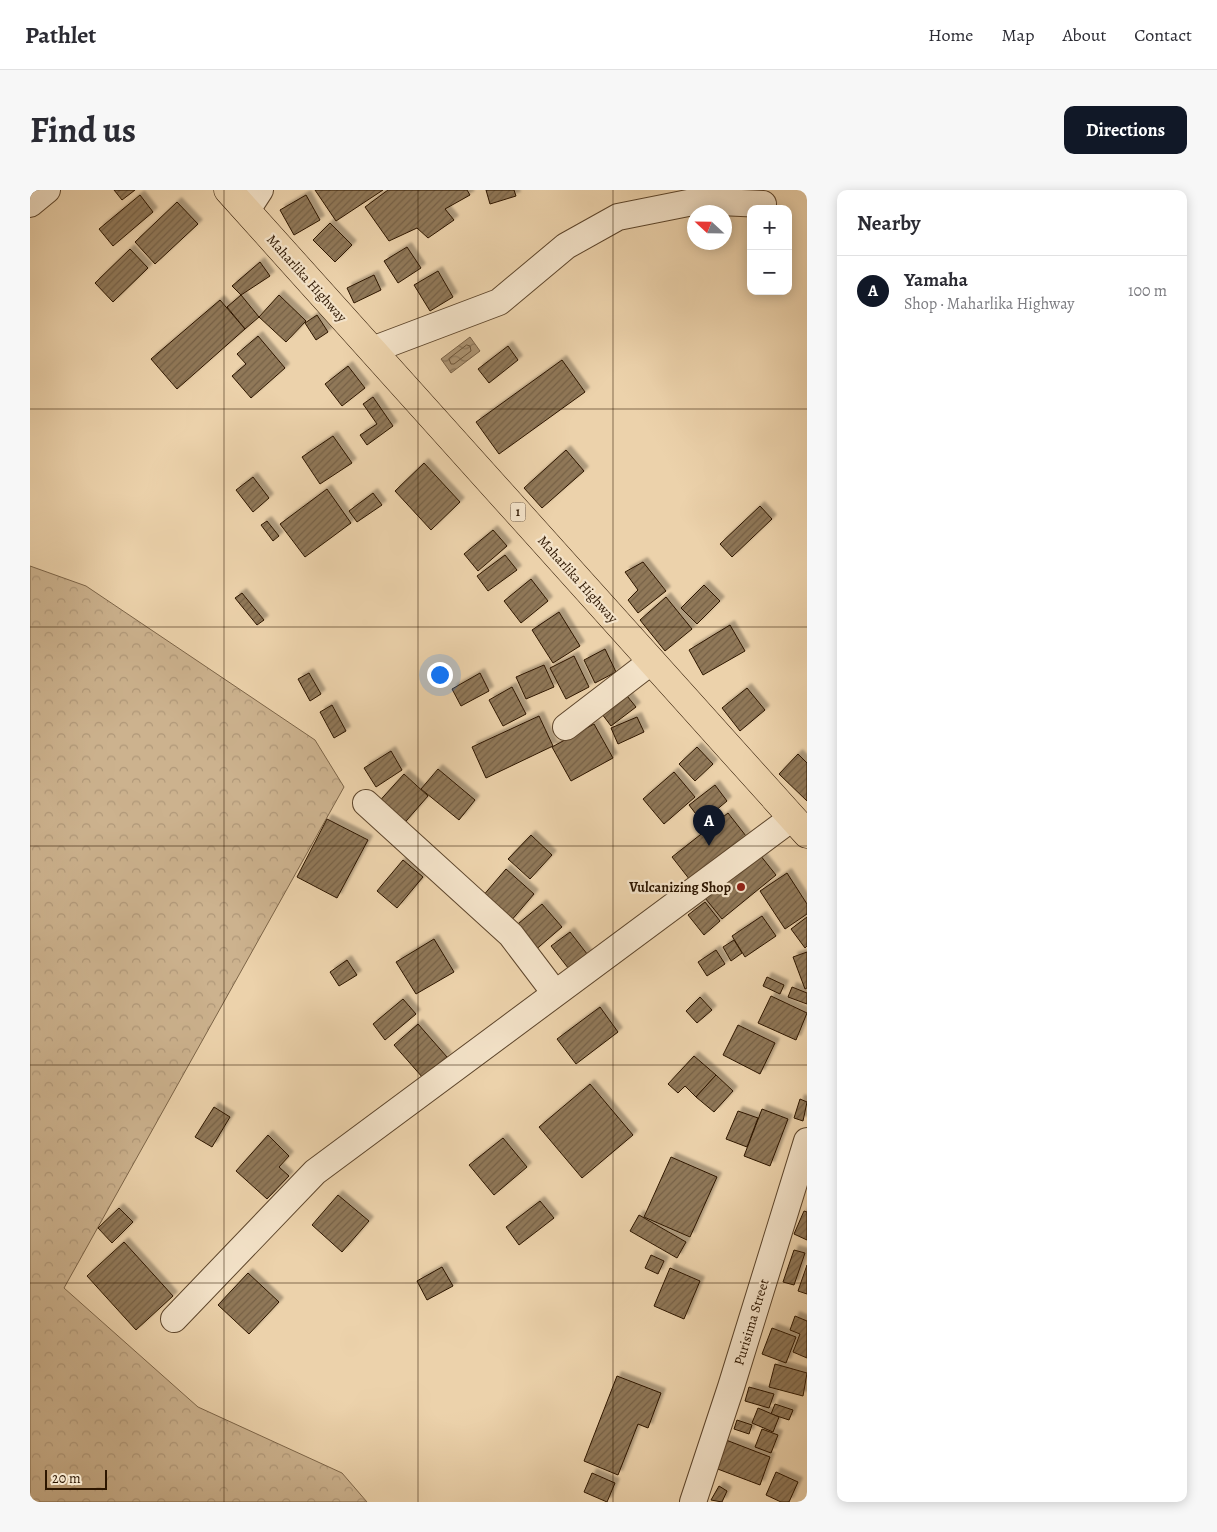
<!DOCTYPE html>
<html lang="en">
<head>
<meta charset="utf-8">
<style>
  :root { --surface:#fff; --page:#f7f7f7; --text:#2b2b33; --muted:#7c7c81; --line:#e1e1e2; --accent:#111827 }
  body { margin:0; font-family:Alegreya,serif; background:var(--page); color:var(--text) }
  .controls { position:absolute; right:15px; top:15px; display:grid; overflow:hidden; border-radius:10px; box-shadow:0 2px 12px #0003 }
  .controls button { width:45px; height:45px; display:grid; place-items:center; padding:0; border:0; border-bottom:1px solid var(--line); background:var(--surface); color:var(--text); font:25px sans-serif }
  .compass { position:absolute; left:657px; top:15px; width:45px; height:45px; border-radius:50%; background:var(--surface); box-shadow:0 2px 12px #0003; rotate:292deg }
  .scale { position:absolute; left:15px; bottom:12px; width:62px; box-sizing:border-box; padding-left:5px; border:2px solid #2d1600; border-top:0; font-size:14px; line-height:18px; white-space:nowrap; color:#2d1600; -webkit-text-stroke:4px #f3e2c8; paint-order:stroke }
  .you { position:absolute; left:409px; top:484px; width:18px; height:18px; margin:-12px; border:4px solid #fff; border-radius:50%; background:#1a73e8; box-shadow:0 0 0 8px #1a73e833 }
  .badge { display:grid; place-items:center; width:32px; height:32px; border-radius:50%; background:var(--accent); color:#fff; font-size:16px; font-weight:700 }
  .pin { position:absolute; translate:-50% -41px; filter:drop-shadow(0 1px 2px #0008) }
  .pin::after { content:''; position:absolute; top:26px; width:18px; height:15px; background:inherit; clip-path:polygon(0 0,100% 0,50% 100%) }
  .list { margin:0; padding:0; list-style:none }
  h2 { display:flex; justify-content:space-between; align-items:center; height:65px; margin:0; padding:0 20px; font-size:21px }
  h2 small { font-size:16px; font-weight:400; color:var(--muted) }
  .list li { display:grid; grid-template-columns:32px 1fr auto; gap:15px; align-items:center; box-sizing:border-box; height:70px; padding:0 20px; border-top:1px solid var(--line) }
  .list b { display:block; font-size:19px; white-space:nowrap }
  .list p { margin:0; font-size:16px; white-space:nowrap; color:var(--muted) }
  .list em { font-size:16px; font-style:normal; color:var(--muted) }
  .map { position:relative; flex:none; width:777px; height:1312px; overflow:hidden; border-radius:10px }
  header { display:flex; align-items:center; gap:30px; box-sizing:border-box; height:70px; padding:0 25px; background:var(--surface); border-bottom:1px solid var(--line) }
  header strong { font-size:24px }
  nav { display:flex; gap:28px; margin-inline-start:auto; font-size:18px }
  .intro { display:flex; align-items:center; justify-content:space-between; box-sizing:border-box; height:120px; padding:0 30px }
  h1 { margin:0; font-size:35px }
  .button { padding:12px 22px; border-radius:10px; background:var(--accent); color:#fff; font-size:18px; font-weight:700 }
  main { display:flex; gap:30px; padding:0 30px }
  aside { flex:1; background:var(--surface); border-radius:10px; box-shadow:0 2px 12px #0003 }
  .map>svg:first-child { display:block }
</style>
</head>
<body>
<header>
<strong>Pathlet</strong>
<nav><a>Home</a><a>Map</a><a>About</a><a>Contact</a></nav>
</header>
<div class="intro"><h1>Find us</h1><a class="button">Directions</a></div>
<main>
<div class="map">
<svg width="777" height="1312" viewBox="0 0 777 1312">
  <defs>
    <pattern id="forest-crowns" width="20" height="18" patternUnits="userSpaceOnUse" patternTransform="scale(1.25)"><rect width="20" height="18" fill="#ccb28e"/><path d="M2 6a3 3 0 1 1 6 0M12 15a3 3 0 1 1 6 0" fill="none" stroke="#b09879"/></pattern>
    <pattern id="water-waves" width="16" height="10" patternUnits="userSpaceOnUse" patternTransform="scale(1.25)"><rect width="16" height="10" fill="#ab9271"/><path d="M0 5q4-4 8 0t8 0" fill="none" stroke="#8c765a"/></pattern>
    <pattern id="building-hatch" width="6" height="6" patternUnits="userSpaceOnUse" patternTransform="scale(1.25)"><rect width="6" height="6" fill="#907859"/><path d="M-1 1l2-2M0 6l6-6M5 7l2-2" fill="none" stroke="#766147"/></pattern>
    <filter id="shadow"><feDropShadow dx="4.5" dy="-4.5" stdDeviation="1" flood-color="#0004"/></filter>
  </defs>
  <rect width="100%" height="100%" fill="#ecd2ab"/>
  <filter id="stains"><feTurbulence type="fractalNoise" baseFrequency=".004" numOctaves="4"/><feColorMatrix values="0 0 0 0 .2 0 0 0 0 .09 0 0 0 0 .02 0 0 0 .5 -.17"/></filter>
  <radialGradient id="worn" r=".72"><stop offset=".6" stop-color="#630" stop-opacity="0"/><stop offset="1" stop-color="#630" stop-opacity=".3"/></radialGradient>
  <path fill="url(#forest-crowns)" stroke="#7c6447" d="M0,376L56,396L285,550L314,597L34,1098L168,1217L312,1283L337,1312H0Z"/>
  <path fill="url(#water-waves)" stroke="#796044" d="M440,147L450,161L421,183L411,169Z"/>
  <g fill="none" stroke-linecap="round" stroke-linejoin="round">
    <path stroke="#6c5438" stroke-width="1" d="M437,155L440,156L441,161L424,174H421L419,169Z"/>
  </g>
  <g fill="url(#building-hatch)" stroke="#2d1600" filter="url(#shadow)">
    <path d="M84,0H105L92,10Z"/>
    <path d="M285,0H353L306,31Z"/>
    <path d="M358,0H437L440,5L415,19L424,30L398,48L387,38L359,51L335,17Z"/>
    <path d="M456,0H484L486,6L460,14Z"/>
    <path d="M110,5L123,22L83,56L69,39Z"/>
    <path d="M276,5L290,30L264,45L250,20Z"/>
    <path d="M147,12L168,34L125,74L105,52Z"/>
    <path d="M300,33L322,55L305,72L283,50Z"/>
    <path d="M377,57L391,78L368,93L354,71Z"/>
    <path d="M100,59L118,78L83,112L65,93Z"/>
    <path d="M230,72L240,86L211,105L202,96Z"/>
    <path d="M408,81L423,107L400,121L384,95Z"/>
    <path d="M344,85L351,100L324,113L317,98Z"/>
    <path d="M211,105L229,127L215,139L197,117Z"/>
    <path d="M249,105L276,131L256,152L229,127Z"/>
    <path d="M190,110L215,139L147,199L121,169Z"/>
    <path d="M287,125L298,142L286,150L275,133Z"/>
    <path d="M228,146L255,178L221,208L202,186L216,174L207,164Z"/>
    <path d="M478,156L488,170L459,193L448,179Z"/>
    <path d="M532,170L555,202L469,264L446,232Z"/>
    <path d="M318,176L335,198L312,216L295,194Z"/>
    <path d="M343,207L363,236L337,255L330,245L347,234L333,214Z"/>
    <path d="M303,246L322,273L290,294L272,267Z"/>
    <path d="M536,260L554,281L512,318L494,298Z"/>
    <path d="M394,273L430,312L401,340L365,301Z"/>
    <path d="M223,287L239,308L223,322L206,300Z"/>
    <path d="M297,299L321,333L275,367L250,334Z"/>
    <path d="M343,303L352,315L327,332L319,321Z"/>
    <path d="M730,316L742,329L702,367L690,354Z"/>
    <path d="M237,331L249,346L243,351L231,335Z"/>
    <path d="M463,340L477,356L448,381L434,364Z"/>
    <path d="M475,365L487,380L458,401L447,386Z"/>
    <path d="M613,372L636,401L608,423L598,410L608,400L595,382Z"/>
    <path d="M501,389L518,411L491,433L474,411Z"/>
    <path d="M674,395L690,411L667,434L651,418Z"/>
    <path d="M212,403L234,430L227,435L205,408Z"/>
    <path d="M636,407L662,439L635,461L610,430Z"/>
    <path d="M529,422L550,456L523,473L502,440Z"/>
    <path d="M700,435L715,461L673,485L659,460Z"/>
    <path d="M575,459L586,482L565,493L554,470Z"/>
    <path d="M544,466L559,497L536,509L520,478Z"/>
    <path d="M514,475L524,497L496,509L486,487Z"/>
    <path d="M279,483L291,504L280,511L268,489Z"/>
    <path d="M450,483L459,501L431,516L422,499Z"/>
    <path d="M482,497L496,524L473,536L459,510Z"/>
    <path d="M717,498L735,520L710,541L692,518Z"/>
    <path d="M593,501L606,517L581,536L569,520Z"/>
    <path d="M302,515L316,541L304,548L290,522Z"/>
    <path d="M509,526L523,556L456,588L442,557Z"/>
    <path d="M607,527L614,542L588,554L581,538Z"/>
    <path d="M564,534L583,568L541,591L522,557Z"/>
    <path d="M667,557L683,574L665,591L649,574Z"/>
    <path d="M361,561L372,580L346,597L334,578Z"/>
    <path d="M768,564L777,573V611L749,584Z"/>
    <path d="M408,579L445,610L429,630L391,599Z"/>
    <path d="M644,582L665,607L634,634L613,609Z"/>
    <path d="M374,584L398,606L370,638L345,616Z"/>
    <path d="M685,595L697,611L672,632L659,615Z"/>
    <path d="M698,623L716,646L660,690L642,667Z"/>
    <path d="M297,629L338,650L307,708L267,687Z"/>
    <path d="M501,645L522,665L500,689L478,669Z"/>
    <path d="M730,665L746,685L692,729L675,708Z"/>
    <path d="M373,670L393,687L367,718L347,701Z"/>
    <path d="M476,679L504,704L480,732L452,707Z"/>
    <path d="M757,683L777,714V724L755,739L730,701Z"/>
    <path d="M675,712L690,731L674,745L658,725Z"/>
    <path d="M512,714L532,737L503,762L483,738Z"/>
    <path d="M732,726L746,746L715,767L702,746Z"/>
    <path d="M777,727V756L775,758L761,739Z"/>
    <path d="M540,742L561,769L542,783L521,756Z"/>
    <path d="M404,749L424,782L386,804L366,772Z"/>
    <path d="M704,750L712,763L701,771L693,757Z"/>
    <path d="M686,760L695,774L677,786L668,772Z"/>
    <path d="M777,762V798L775,799L763,767Z"/>
    <path d="M317,770L327,785L309,796L300,782Z"/>
    <path d="M737,787L754,795L750,804L733,796Z"/>
    <path d="M762,797L777,803V814L758,807Z"/>
    <path d="M741,806L777,823L766,850L728,833Z"/>
    <path d="M670,807L682,820L667,833L656,821Z"/>
    <path d="M373,809L386,824L355,850L343,834Z"/>
    <path d="M570,817L588,842L546,874L527,849Z"/>
    <path d="M388,834L417,867L393,888L364,855Z"/>
    <path d="M708,835L745,853L730,884L693,865Z"/>
    <path d="M664,866L686,885L666,907L655,896L648,903L638,894Z"/>
    <path d="M686,885L703,901L684,922L666,907Z"/>
    <path d="M560,894L603,945L552,988L509,937Z"/>
    <path d="M770,909L777,912L773,931L764,928Z"/>
    <path d="M184,917L200,927L182,957L165,947Z"/>
    <path d="M732,919L758,929L740,976L714,966Z"/>
    <path d="M708,921L728,928L717,957L696,949Z"/>
    <path d="M238,945L259,966L249,977L259,986L237,1009L206,981Z"/>
    <path d="M473,948L497,977L464,1005L439,975Z"/>
    <path d="M641,967L687,987L660,1047L614,1027Z"/>
    <path d="M308,1005L339,1031L312,1062L282,1035Z"/>
    <path d="M510,1011L524,1028L489,1055L476,1037Z"/>
    <path d="M89,1018L103,1032L82,1053L68,1038Z"/>
    <path d="M774,1021L777,1022V1050L764,1044Z"/>
    <path d="M609,1025L656,1052L647,1068L600,1041Z"/>
    <path d="M94,1052L143,1106L106,1140L57,1086Z"/>
    <path d="M764,1060L775,1063L764,1095L753,1092Z"/>
    <path d="M621,1065L634,1071L628,1084L615,1078Z"/>
    <path d="M777,1075V1104L768,1101Z"/>
    <path d="M412,1077L423,1096L397,1110L387,1091Z"/>
    <path d="M640,1078L670,1091L654,1129L624,1116Z"/>
    <path d="M218,1083L249,1112L219,1144L188,1115Z"/>
    <path d="M765,1126L777,1131V1168L763,1162L770,1144L760,1140Z"/>
    <path d="M742,1138L766,1147L756,1173L732,1164Z"/>
    <path d="M745,1174L777,1183L773,1206L739,1197Z"/>
    <path d="M587,1186L631,1203L618,1238L608,1234L588,1285L554,1271Z"/>
    <path d="M719,1197L744,1204L739,1218L715,1211Z"/>
    <path d="M745,1214L763,1220L759,1230L741,1224Z"/>
    <path d="M728,1218L749,1227L743,1242L722,1233Z"/>
    <path d="M707,1230L722,1235L719,1244L704,1239Z"/>
    <path d="M732,1239L748,1245L741,1263L725,1257Z"/>
    <path d="M696,1250L740,1267L730,1295L685,1278Z"/>
    <path d="M746,1282L768,1292L759,1312H751L736,1305Z"/>
    <path d="M562,1283L585,1293L577,1312L554,1302Z"/>
    <path d="M689,1296L697,1301L692,1312L681,1310Z"/>
  </g>
  <g fill="none" stroke-linecap="round" stroke-linejoin="round">
    <g stroke="#5d452b" stroke-width="28">
      <g id="minor">
        <path d="M0,14L17,0"/>
        <path d="M217,20L230,0"/>
        <path d="M342,160L469,112L536,56L588,27L668,11L733,14"/>
        <path d="M536,537L622,471"/>
        <path d="M336,613L481,745L525,803"/>
        <path d="M144,1129L285,982L762,628"/>
        <path d="M663,1312L701,1197L777,951"/>
      </g>
    </g>
    <g stroke="#2d1600" stroke-width="29">
      <path id="highway" d="M198,0L777,644"/>
    </g>
    <use href="#minor" stroke="#f3e2c8" stroke-width="26"/>
    <use href="#highway" stroke="#ecd2ab" stroke-width="28"/>
  </g>
  <path fill="none" stroke="#2d1600" stroke-width="1" stroke-opacity="0.55" d="M194,0V1312M388,0V1312M583,0V1312M0,219H777M0,437H777M0,656H777M0,875H777M0,1093H777"/>
  <circle fill="#8f2418" stroke="#f3e2c8" stroke-width="2" cx="711" cy="697" r="5"/>
  <g text-anchor="middle" stroke-width="4.5" stroke-linejoin="round" paint-order="stroke">
    <rect fill="#f3e2c8" stroke="#68533c" stroke-width="1" x="480.5" y="312.5" width="15" height="19" rx="4"/>
    <g font-size="12" font-weight="bold" fill="#2d1600">
      <text x="488" y="326">1</text>
    </g>
    <g font-size="14" fill="#2d1600" stroke="#f3e2c8">
      <text transform="translate(277 88) rotate(48)" y="5">Maharlika Highway</text>
      <text transform="translate(548 389) rotate(48)" y="5">Maharlika Highway</text>
      <text transform="translate(721 1132) rotate(-73)" y="5">Purisima Street</text>
    </g>
    <g font-size="14" font-weight="bold" fill="#2d1600" stroke="#f3e2c8" text-anchor="end">
      <text x="701" y="702">Vulcanizing Shop</text>
    </g>
  </g>
  <rect width="100%" height="100%" filter="url(#stains)"/>
  <rect width="100%" height="100%" fill="url(#worn)"/>
</svg>
<div class="controls">
<button>+</button>
<button>−</button>
</div>
<svg class="compass" viewBox="-18 -18 36 36"><path d="M0-13l5 13h-10z" fill="#e53935"/><path d="M0 13l5-13h-10z" fill="#7c7c81"/></svg>
<div class="scale">20 m</div>
<div class="you"></div>
<div class="pin badge" style="left:679px;top:656px">A</div>
</div>
<aside>
<h2>Nearby<small></small></h2>
<ul class="list">
<li><span class="badge">A</span><div><b>Yamaha</b><p>Shop · Maharlika Highway</p></div><em>100 m</em></li>
</ul>
</aside>
</main>
</body>
</html>
